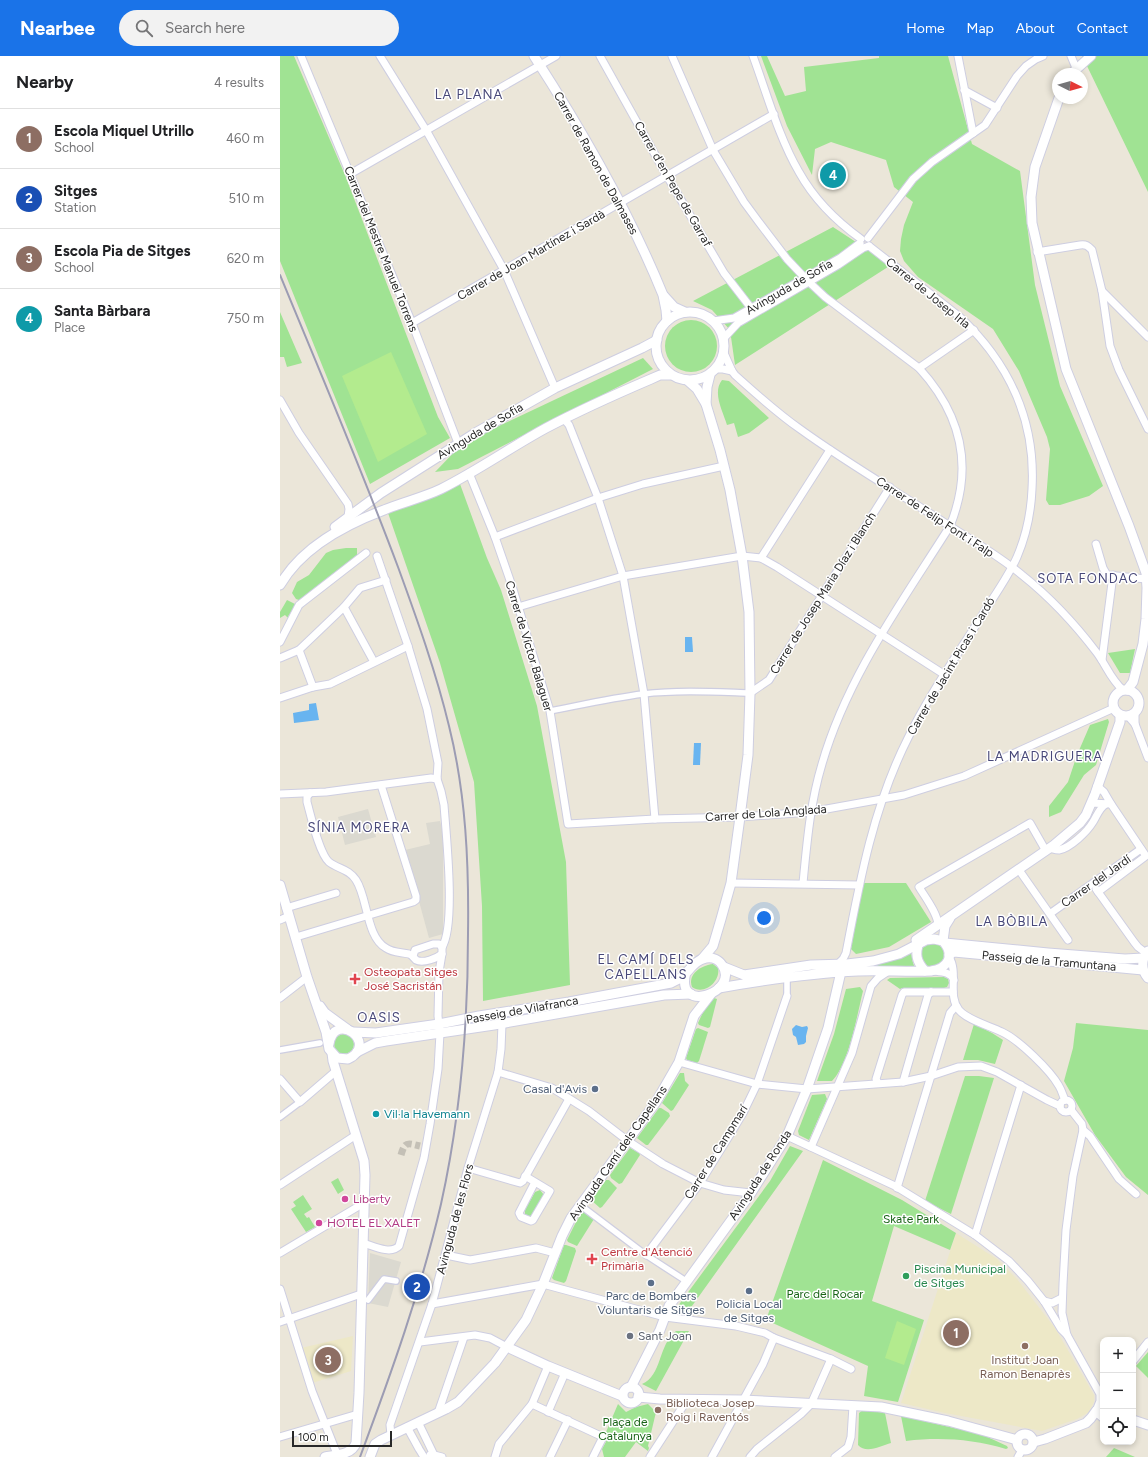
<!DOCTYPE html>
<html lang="en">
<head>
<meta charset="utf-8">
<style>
  :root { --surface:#fff; --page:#f2f2f2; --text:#202124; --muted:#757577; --line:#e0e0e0; --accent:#1a73e8 }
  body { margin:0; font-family:Figtree,sans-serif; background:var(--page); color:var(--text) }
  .controls { position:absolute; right:12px; bottom:12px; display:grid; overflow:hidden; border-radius:8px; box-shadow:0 2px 6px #0003 }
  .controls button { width:36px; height:36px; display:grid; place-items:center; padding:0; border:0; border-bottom:1px solid var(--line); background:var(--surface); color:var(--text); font:20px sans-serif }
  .compass { position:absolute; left:772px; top:12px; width:36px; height:36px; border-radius:50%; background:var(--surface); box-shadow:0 2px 6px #0003; rotate:95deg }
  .scale { position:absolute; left:12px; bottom:10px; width:100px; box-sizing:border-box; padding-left:4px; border:2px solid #282828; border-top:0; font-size:11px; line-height:14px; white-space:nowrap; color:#282828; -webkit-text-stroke:3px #fff; paint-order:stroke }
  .you { position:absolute; left:484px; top:862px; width:14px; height:14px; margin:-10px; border:3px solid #fff; border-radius:50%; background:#1a73e8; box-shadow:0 0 0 6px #1a73e833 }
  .badge { display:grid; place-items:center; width:26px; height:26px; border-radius:50%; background:var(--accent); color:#fff; font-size:13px; font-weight:700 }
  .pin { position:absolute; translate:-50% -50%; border:2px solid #fff; box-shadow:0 1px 4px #0006 }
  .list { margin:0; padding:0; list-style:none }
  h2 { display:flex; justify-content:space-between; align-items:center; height:52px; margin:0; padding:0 16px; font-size:17px }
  h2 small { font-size:13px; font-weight:400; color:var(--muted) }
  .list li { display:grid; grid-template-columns:26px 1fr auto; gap:12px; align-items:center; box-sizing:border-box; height:60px; padding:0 16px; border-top:1px solid var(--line) }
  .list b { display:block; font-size:15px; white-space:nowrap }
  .list p { margin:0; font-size:13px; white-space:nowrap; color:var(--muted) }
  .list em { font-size:13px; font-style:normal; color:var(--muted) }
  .icon { flex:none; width:22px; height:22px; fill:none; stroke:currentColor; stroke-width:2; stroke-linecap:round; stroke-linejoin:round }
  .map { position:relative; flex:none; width:868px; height:1401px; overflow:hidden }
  header { display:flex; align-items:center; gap:24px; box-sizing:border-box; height:56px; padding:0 20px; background:var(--accent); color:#fff }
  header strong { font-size:19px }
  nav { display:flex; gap:22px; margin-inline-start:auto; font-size:14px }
  .search { width:280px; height:36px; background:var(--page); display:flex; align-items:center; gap:10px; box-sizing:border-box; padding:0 14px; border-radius:22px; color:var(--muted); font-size:15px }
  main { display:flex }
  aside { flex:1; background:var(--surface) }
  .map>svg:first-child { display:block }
</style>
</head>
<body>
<header>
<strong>Nearbee</strong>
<div class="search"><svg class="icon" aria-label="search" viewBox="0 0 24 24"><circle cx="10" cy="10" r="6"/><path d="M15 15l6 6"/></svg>Search here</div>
<nav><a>Home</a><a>Map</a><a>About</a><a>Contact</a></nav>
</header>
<main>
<aside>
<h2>Nearby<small>4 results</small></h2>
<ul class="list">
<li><span class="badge" style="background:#8d6e63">1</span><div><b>Escola Miquel Utrillo</b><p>School</p></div><em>460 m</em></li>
<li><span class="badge" style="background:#1a4fb4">2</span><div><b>Sitges</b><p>Station</p></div><em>510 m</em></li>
<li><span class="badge" style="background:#8d6e63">3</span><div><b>Escola Pia de Sitges</b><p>School</p></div><em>620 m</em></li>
<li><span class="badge" style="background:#0f9aa8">4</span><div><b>Santa Bàrbara</b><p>Place</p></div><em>750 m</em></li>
</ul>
</aside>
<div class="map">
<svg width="868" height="1401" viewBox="0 0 868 1401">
  <rect width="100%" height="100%" fill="#ebe6d9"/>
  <g fill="#ede8c7">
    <path d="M676,1177L717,1203L737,1223L775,1272L814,1339V1346L809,1356L797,1363L762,1375L665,1357L621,1347Z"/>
    <path d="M73,1280L71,1315L32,1327L21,1292Z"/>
  </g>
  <g fill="#a0e393">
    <path d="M0,0H14L65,119L158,361L170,382L90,428L0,205Z"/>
    <path d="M481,0H487L505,40L526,35L524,11L599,2V0H668L692,88L740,115L755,229L780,330L823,430L809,440L780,449H769L766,444L770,393L767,381L739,315L713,273L638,221L624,205L620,195L621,183L624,169L633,146L614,131L606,104L551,86L535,93L532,119L507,70Z"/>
    <path d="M802,0H868V136L808,12Z"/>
    <path d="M553,171L611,209L455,309L450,274L432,254L413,245Z"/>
    <path d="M0,256L22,307L7,311L4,301H0Z"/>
    <circle cx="411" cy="290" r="26"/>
    <path d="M363,302L373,313L178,413L155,416L183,387Z"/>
    <path d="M442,324L449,325L489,362L469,377L458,381L454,367L447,369C443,355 432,337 442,324Z"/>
    <path d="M180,428L207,502L221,534L257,650L286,806L290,929L203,945L202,850L194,726L160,607L108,457Z"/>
    <path d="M66,492H77V500L21,543L19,544L16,543L12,537L17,526L29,519L46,497L53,494Z"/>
    <path d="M7,544L15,548V550L7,562V561L5,559L0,562V556Z"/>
    <path d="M855,593L850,617H840L828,597Z"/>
    <path d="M828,663L829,666L816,709L804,719L781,756L769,761V750L788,726L797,699L810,669Z"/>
    <path d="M583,827H626L651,866L609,891L576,898L571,893Z"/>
    <circle cx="652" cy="899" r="12"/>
    <path d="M631,897L633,907L635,912H585V910L612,905Z"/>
    <path d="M433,908L438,912C441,925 424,940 412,931C407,918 422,909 433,908Z"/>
    <path d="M664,921L668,923L669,927L667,931L664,932H622L620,933L607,924L610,922Z"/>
    <path d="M580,931L583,935C577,959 569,1008 552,1025H537L554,978L566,933Z"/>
    <path d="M434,942L437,943L430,971L428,972L419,969L418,967L424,954Z"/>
    <path d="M796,967L868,974V1139L846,1121L815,1079L784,1025L793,992Z"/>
    <path d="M694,968L712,977L723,984L715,1008L698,1004H683Z"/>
    <path d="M418,972L428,976L419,1005L417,1007L407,1004L406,1002L416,973Z"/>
    <circle cx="64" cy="988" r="10"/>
    <path d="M400,1017H404L405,1025L409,1029L393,1054L391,1055L382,1047Z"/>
    <path d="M685,1020H699L714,1022L671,1158L645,1145Z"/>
    <path d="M545,1038L547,1043L529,1084L519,1079L518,1075L532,1039Z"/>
    <path d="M379,1052H381L389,1057L390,1060L368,1089H366L357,1082Z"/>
    <path d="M510,1090L523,1095L407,1257L395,1254L490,1125Z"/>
    <path d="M350,1092L359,1097L360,1099L342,1127L339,1128L331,1122L330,1119Z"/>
    <path d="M543,1104L622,1144L676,1177L670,1194L614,1170L592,1245L644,1264L618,1346L584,1340L588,1310L486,1264Z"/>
    <path d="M58,1122L64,1134L58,1138L51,1126Z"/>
    <path d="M326,1124H329L337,1132L322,1151L320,1152L311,1144Z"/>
    <path d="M260,1134L264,1139L252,1160H246L245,1158V1154L255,1136Z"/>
    <path d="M23,1139L32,1153L24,1158L27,1162L29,1161L35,1171L26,1176L11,1153L16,1150L13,1146Z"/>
    <path d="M303,1155L314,1163L297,1190L288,1186L287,1184L295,1168Z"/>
    <path d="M284,1189H286L295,1192L296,1195L286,1225L284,1227L274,1224L272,1222Z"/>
    <path d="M396,1275H409L376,1335L362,1328C382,1320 378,1289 396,1275Z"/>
    <path d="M868,1296V1322L856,1310Z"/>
    <path d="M338,1348L346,1356L356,1351L368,1348L376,1356L368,1390L369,1392L368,1395L356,1386L345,1401H324L322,1393L328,1382V1378L326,1376Z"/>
    <path d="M583,1354L605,1357L611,1387C601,1390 586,1398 578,1389L579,1357Z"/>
    <path d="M621,1360L701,1378L727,1390L728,1392L726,1393C692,1383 660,1381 626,1385Z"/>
    <path d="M834,1392L855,1401H826Z"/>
  </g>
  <g fill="#b3eb8e">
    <path d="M111,296L147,378L98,406L62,320Z"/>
    <path d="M617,1265L636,1273L624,1309L605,1302Z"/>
  </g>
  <g fill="#dbd9d0">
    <path d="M88,753L96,781L65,789L58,761Z"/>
    <path d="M160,765L163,777V878L149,882L125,794L150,788L146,767Z"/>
    <path d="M90,1197L121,1206L108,1251L88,1247Z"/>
  </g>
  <g fill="#68b4f0">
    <path d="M405,581H412L413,596H405Z"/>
    <path d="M36,647L39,664L14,667L13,657L29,654V648Z"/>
    <path d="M414,687H421L420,709H413Z"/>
    <path d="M516,969L522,971L527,970L528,972L526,980V986L524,988L518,989L516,981L513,979L512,973Z"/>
  </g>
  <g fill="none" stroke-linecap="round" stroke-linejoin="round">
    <path stroke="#c4c0b6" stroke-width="7" stroke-dasharray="7 3.5" stroke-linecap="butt" d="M121,1099C125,1085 127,1087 140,1090"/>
    <g stroke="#cecee1" stroke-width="8">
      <g id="pedestrian">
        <path d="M270,655C301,649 332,642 363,638C399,634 435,636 470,637"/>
        <path d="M507,940V922"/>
        <path d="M0,994L40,987"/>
        <path d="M0,1061L20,1046"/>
        <path d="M300,1149L366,1199L406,1225"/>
        <path d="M88,1244L104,1223L116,1225"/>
      </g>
    </g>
    <g stroke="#cecee1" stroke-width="9">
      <g id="minor">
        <path d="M21,0L132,267L178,387"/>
        <path d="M100,0L146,74L224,214L275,332"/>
        <path d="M320,0L387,120L444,217L471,252"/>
        <path d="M392,0L433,94L464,146L478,165L507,203L525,222"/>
        <path d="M473,0C487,38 499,82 519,116C534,143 556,165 581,183"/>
        <path d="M678,0L693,77"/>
        <path d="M791,0L796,12"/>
        <path d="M684,34L717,52"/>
        <path d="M70,118L276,0"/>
        <path d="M588,182L633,123L652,106L705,69L737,20L746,10L756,3L763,0"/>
        <path d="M757,196L800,189C806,188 808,190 812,194L822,235L868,281"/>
        <path d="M822,235L830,290L839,314L868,373"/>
        <path d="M433,265L454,262L560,202L580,187"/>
        <path d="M132,267L494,58"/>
        <path d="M444,282L458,267L558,209L583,192L589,190"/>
        <path d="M444,297L452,315L455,319C476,338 497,357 520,373C567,407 617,436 665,467C691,484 718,499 742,519C771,542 795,568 817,597C826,609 831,624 843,634"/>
        <path d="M639,312L694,274"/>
        <path d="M436,313H443L452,315"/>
        <path d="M0,344L19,377L68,448L69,453L68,461"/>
        <path d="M284,363L289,369L318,442L343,520L364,638L375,763"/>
        <path d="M189,417L215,481L232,530L270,655L288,768L375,763L460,761L530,756L624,739L684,720L834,652"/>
        <path d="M215,481L318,442L363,428L444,410"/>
        <path d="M816,488L823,512L827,519L866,523"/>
        <path d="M97,500L128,590L147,653L158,707L157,723L161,735L164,749C166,777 176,870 162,891"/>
        <path d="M481,502L550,394"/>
        <path d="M64,551L94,606"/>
        <path d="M238,551L343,520L462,500L481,502L497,511L665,619"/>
        <path d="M0,586L19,549L86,497"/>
        <path d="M19,594L33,631"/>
        <path d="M0,602L19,594L64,551L80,532L106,524"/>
        <path d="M822,604L833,519"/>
        <path d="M470,637L489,624L610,431"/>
        <path d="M0,642L33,631L50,628L128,590"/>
        <path d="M848,660L855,668L868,702"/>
        <path d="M855,668V657"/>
        <path d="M30,737L27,741V746C31,760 39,797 49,806C58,813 69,813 76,824C88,842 86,881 106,892C113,897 121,896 129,898C132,899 134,902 136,904C143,908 157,902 162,898"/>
        <path d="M0,738L46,736L151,722L157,723"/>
        <path d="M811,747L831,748L824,736L817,730"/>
        <path d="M769,792C773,793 776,794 779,794C790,792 807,776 813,766C817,760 819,752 826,748"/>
        <path d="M739,814L788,884"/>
        <path d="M451,827L579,829"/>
        <path d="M523,827C527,786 530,748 542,708C567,621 622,546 670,470C694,411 681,358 639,312L545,241L529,226"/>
        <path d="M816,833L854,886L858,891L866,897"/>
        <path d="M818,836L866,800L831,748"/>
        <path d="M6,852L56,837"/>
        <path d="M771,857L861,793"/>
        <path d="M0,864L9,860"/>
        <path d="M658,869C658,858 645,841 639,831L750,767L766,795"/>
        <path d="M16,881L133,846L136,844V840L101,729"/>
        <path d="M133,900L135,894L153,888H159L162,891"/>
        <path d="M669,901C679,917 667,939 679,954C687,964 710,970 722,976C739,984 770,1014 779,1030C782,1035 783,1040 785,1044"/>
        <path d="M558,908L563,903L566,897C580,823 594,749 628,682C650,637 680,595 706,553C717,536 729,519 737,501C746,480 751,456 752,433C756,365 729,307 680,261L589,190"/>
        <path d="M653,915C661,916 671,916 674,924"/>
        <path d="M0,942L27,921"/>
        <path d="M399,1006L477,1028L527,1033L623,1026L651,1020L678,1011L701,1010L717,1016L767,1044L780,1050"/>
        <path d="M218,1016L272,1032L309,1055L348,1085L383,1108L420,1127L444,1134L471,1137"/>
        <path d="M0,1023L20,1046L56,1015"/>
        <path d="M623,1026L648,939L651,936"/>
        <path d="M598,1027L596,1023L622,939L624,936H673"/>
        <circle cx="786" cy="1050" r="6"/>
        <path d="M791,1054L802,1068L803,1074L793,1120L786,1174L783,1228L782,1257L787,1279L820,1338V1345L816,1355"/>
        <path d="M803,1074L810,1080L839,1123L856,1138"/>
        <path d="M507,1080L615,1130L695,1179L729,1205L748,1225L764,1245L781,1273L787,1279"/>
        <path d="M531,1091L572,997L591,930L598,922L607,916"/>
        <path d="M188,1112L240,1127L243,1125L289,1043"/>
        <path d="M245,1120L270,1135L253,1164L251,1165L241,1161L239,1157L255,1126"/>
        <path d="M0,1129L76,1079"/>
        <path d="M617,1132L670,957L676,950"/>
        <path d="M695,1179L741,1029"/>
        <path d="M83,1187C93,1190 111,1199 119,1190L144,1102L150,1068L158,1013L160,977L158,960L159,916L162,898V891"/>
        <path d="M0,1197L84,1147"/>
        <path d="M166,1199L190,1204L256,1192L275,1197"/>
        <path d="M366,1199L420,1127L451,1077L463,1057L477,1028L507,940"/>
        <path d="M0,1233L32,1335L57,1398"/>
        <path d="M764,1245L772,1247L782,1242"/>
        <path d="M152,1248L263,1228L385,1261L456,1270L485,1277L494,1282L551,1303L571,1313"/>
        <path d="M0,1266L81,1238"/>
        <path d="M140,1286L195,1279L210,1282L227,1291"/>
        <path d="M853,1305L868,1286"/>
        <path d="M252,1348L323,1381L313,1401"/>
        <path d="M268,1356L285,1317"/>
        <path d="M158,1357L184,1281"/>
        <path d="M138,1366L154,1399"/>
        <path d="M127,1371L139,1393L144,1401"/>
        <path d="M111,1379L110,1369L152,1248L188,1112L218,1016L221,993L222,968"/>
        <path d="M0,1381L78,1358"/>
        <path d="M150,1399H154L162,1401"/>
        <path d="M215,1401L219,1388L252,1348L268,1310"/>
        <path d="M270,1401L288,1364"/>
        <path d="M370,1401L407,1344"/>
        <path d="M432,1401L483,1308L494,1282"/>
        <path d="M470,1401L477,1393L521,1358L531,1348L551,1303"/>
        <path d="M555,1401L568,1391L571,1381L573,1350"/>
        <path d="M738,1401L742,1394"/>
      </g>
    </g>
    <g stroke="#cecee1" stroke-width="11">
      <g id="tertiary">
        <path d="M254,0C303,76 349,155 383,239L386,254L387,265"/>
        <path d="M791,18L811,0"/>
        <path d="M779,42L755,111L751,141L752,167L786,313L849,470L866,517L867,532L866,563L863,588L853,626L847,634"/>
        <path d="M384,240L394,251L405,256"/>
        <circle cx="410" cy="290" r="34"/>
        <path d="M408,325L417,333L426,348L440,394L450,434L462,500L469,556L470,637L468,699L460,761L451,827L441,863L433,890L422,903"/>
        <path d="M426,348L427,331L430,319"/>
        <path d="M55,471L101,437L197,376L275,332L362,292L377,284"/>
        <path d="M0,529C22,491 64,469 104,454C123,446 142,442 161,433C197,415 231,391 266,372C300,354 336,338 371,323L380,319H390"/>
        <circle cx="846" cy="647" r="13"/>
        <path d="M0,829L27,921L46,976L49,993L57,1002L68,1003C100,988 55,953 49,988"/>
        <path d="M636,884L774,789L800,767L806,759L815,738L840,666V659"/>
        <path d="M663,885L665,870L670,862"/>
        <path d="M639,886C635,898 636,905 645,915"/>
        <path d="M665,887L768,897L845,903L863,902"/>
        <path d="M868,895C861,903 861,914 868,922"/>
        <path d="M669,899L674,896L863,914"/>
        <path d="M439,932C485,924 532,917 578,915C602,914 627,916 651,915C669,912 675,899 663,885L654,883L646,884L619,898L593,905L567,908L531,909L464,919L444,911"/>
        <path d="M40,950L45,957L67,973"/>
        <path d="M73,976L96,977L159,968L199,960L289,946L391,927C395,925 399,923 402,921C410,914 415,904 426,902C433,901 439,904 442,909C461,936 394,960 406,916"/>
        <path d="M77,996L95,987L106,985L214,969L384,939L411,938"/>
        <path d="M227,1291L268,1310L342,1340"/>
        <circle cx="351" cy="1339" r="8"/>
        <path d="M351,1331L380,1274L389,1250L471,1137L507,1080L527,1033L548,972L560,920V916"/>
        <path d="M358,1341L380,1343L462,1344L601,1351L668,1365L737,1384"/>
        <path d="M853,1364L868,1369"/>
        <circle cx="745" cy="1386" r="8"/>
        <path d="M754,1386L765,1383L806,1367L811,1362L816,1355L823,1361"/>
        <path d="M45,1401C55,1399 72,1399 76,1387L79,1337L85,1119L84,1105L53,1005L52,997"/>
        <path d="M90,1401L95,1388L101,1384L166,1353L178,1346L215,1307L246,1264L263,1228L282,1180L291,1162L376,1046L399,1006L414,960L431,938"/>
      </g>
    </g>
    <use href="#pedestrian" stroke="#fff" stroke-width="5.5"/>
    <use href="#minor" stroke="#fff" stroke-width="7"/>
    <use href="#tertiary" stroke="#fff" stroke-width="9"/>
    <path stroke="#9c9cb3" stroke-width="2" d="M0,219C40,316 81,412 118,511C137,563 156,616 169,670C186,738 189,808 188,878C188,970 181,1058 161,1148C141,1234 111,1318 80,1401"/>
  </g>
  <g fill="#e0444e" stroke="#fff" stroke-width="1.5">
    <path d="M73 917h4v4h4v4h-4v4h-4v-4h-4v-4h4z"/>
    <path d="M310 1197h4v4h4v4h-4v4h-4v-4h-4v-4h4z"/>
  </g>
  <g fill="#5c6f8a" stroke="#fff" stroke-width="1.5">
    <circle cx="315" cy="1033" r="4"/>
    <circle cx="371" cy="1227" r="4"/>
    <circle cx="469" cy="1235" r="4"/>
  </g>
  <circle fill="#0f9aa8" stroke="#fff" stroke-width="1.5" cx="96" cy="1058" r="4"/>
  <g fill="#d1479c" stroke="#fff" stroke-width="1.5">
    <circle cx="65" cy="1143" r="4"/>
    <circle cx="39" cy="1167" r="4"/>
  </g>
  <circle fill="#2e9e5b" stroke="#fff" stroke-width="1.5" cx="626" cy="1220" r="4"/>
  <circle fill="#6b7280" stroke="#fff" stroke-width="1.5" cx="350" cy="1280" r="4"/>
  <g fill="#8d6e63" stroke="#fff" stroke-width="1.5">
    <circle cx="745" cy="1290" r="4"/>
    <circle cx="378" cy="1354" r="4"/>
  </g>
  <g text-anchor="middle" stroke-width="3" stroke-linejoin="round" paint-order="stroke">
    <g font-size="12" fill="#282828" stroke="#fff">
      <text transform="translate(316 107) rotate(61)" y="4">Carrer de Ramon de Dalmases</text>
      <text transform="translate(393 128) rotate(60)" y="4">Carrer d'en Pepe de Garraf</text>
      <text transform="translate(101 193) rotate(68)" y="4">Carrer del Mestre Manuel Torrens</text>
      <text transform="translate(251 199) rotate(-30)" y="4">Carrer de Joan Martínez i Sardà</text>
      <text transform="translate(509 231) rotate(-30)" y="4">Avinguda de Sofia</text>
      <text transform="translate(648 237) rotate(39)" y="4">Carrer de Josep Irla</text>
      <text transform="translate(200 375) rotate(-31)" y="4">Avinguda de Sofia</text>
      <text transform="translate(655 461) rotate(33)" y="4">Carrer de Felip Font i Falp</text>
      <text transform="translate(543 537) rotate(-58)" y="4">Carrer de Josep Maria Díaz i Blanch</text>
      <text transform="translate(249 590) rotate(73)" y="4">Carrer de Víctor Balaguer</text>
      <text transform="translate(671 610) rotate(-59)" y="4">Carrer de Jacint Picas i Cardó</text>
      <text transform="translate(486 757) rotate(-4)" y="4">Carrer de Lola Anglada</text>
      <text transform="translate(816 825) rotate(-35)" y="4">Carrer del Jardí</text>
      <text transform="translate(769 905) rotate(5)" y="4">Passeig de la Tramuntana</text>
      <text transform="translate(242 954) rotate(-10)" y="4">Passeig de Vilafranca</text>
      <text transform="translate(436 1096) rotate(-58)" y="4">Carrer de Campmarí</text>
      <text transform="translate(338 1097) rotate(-55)" y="4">Avinguda Camí dels Capellans</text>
      <text transform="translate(480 1119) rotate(-57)" y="4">Avinguda de Ronda</text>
      <text transform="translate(175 1163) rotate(-75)" y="4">Avinguda de les Flors</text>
    </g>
    <g font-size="12" fill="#be3a42" stroke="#fff" text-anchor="start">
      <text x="84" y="920">Osteopata Sitges<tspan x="84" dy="14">José Sacristán</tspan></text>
      <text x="321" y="1200">Centre d'Atenció<tspan x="321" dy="14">Primària</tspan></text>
    </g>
    <g font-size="12" fill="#4e5e75" stroke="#fff">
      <text x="307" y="1037" text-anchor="end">Casal d'Avis</text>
      <text x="371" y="1244">Parc de Bombers<tspan x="371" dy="14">Voluntaris de Sitges</tspan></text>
      <text x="469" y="1252">Policia Local<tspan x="469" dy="14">de Sitges</tspan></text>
    </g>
    <g font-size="12" fill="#0d838f" stroke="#fff" text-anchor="start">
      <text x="104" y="1062">Vil·la Havemann</text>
    </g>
    <g font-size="12" fill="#b23c85" stroke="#fff" text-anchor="start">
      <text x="73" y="1147">Liberty</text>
      <text x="47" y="1171">HOTEL EL XALET</text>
    </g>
    <g font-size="12" fill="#1a6518" stroke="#fff">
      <text x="631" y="1167">Skate Park</text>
      <text x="545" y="1242">Parc del Rocar</text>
      <text x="345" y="1370">Plaça de<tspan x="345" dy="14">Catalunya</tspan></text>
    </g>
    <g font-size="12" fill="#27864d" stroke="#fff" text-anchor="start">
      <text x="634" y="1217">Piscina Municipal<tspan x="634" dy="14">de Sitges</tspan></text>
    </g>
    <g font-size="12" fill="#5b616d" stroke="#fff" text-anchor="start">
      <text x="358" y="1284">Sant Joan</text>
    </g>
    <g font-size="12" fill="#785e54" stroke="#fff">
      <text x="745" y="1308">Institut Joan<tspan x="745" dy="14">Ramon Benaprès</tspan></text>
      <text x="386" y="1351" text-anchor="start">Biblioteca Josep<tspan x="386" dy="14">Roig i Raventós</tspan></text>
    </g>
    <g font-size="13" letter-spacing="1" fill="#484879" stroke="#fff">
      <text x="189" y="43">LA PLANA</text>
      <text x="808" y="527">SOTA FONDAC</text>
      <text x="765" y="705">LA MADRIGUERA</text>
      <text x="79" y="776">SÍNIA MORERA</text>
      <text x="732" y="870">LA BÒBILA</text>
      <text x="366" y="908">EL CAMÍ DELS<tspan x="366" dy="15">CAPELLANS</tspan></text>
      <text x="99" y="966">OASIS</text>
    </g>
  </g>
</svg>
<div class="controls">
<button>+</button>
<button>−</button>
<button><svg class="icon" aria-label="locate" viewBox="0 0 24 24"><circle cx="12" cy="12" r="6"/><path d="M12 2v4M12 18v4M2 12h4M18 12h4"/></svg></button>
</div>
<svg class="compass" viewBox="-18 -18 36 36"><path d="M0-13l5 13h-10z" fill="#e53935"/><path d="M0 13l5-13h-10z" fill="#757577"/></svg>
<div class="scale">100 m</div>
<div class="you"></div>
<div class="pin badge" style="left:676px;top:1277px;background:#8d6e63">1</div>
<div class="pin badge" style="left:137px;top:1231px;background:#1a4fb4">2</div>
<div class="pin badge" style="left:48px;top:1304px;background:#8d6e63">3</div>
<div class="pin badge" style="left:553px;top:119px;background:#0f9aa8">4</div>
</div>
</main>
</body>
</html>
